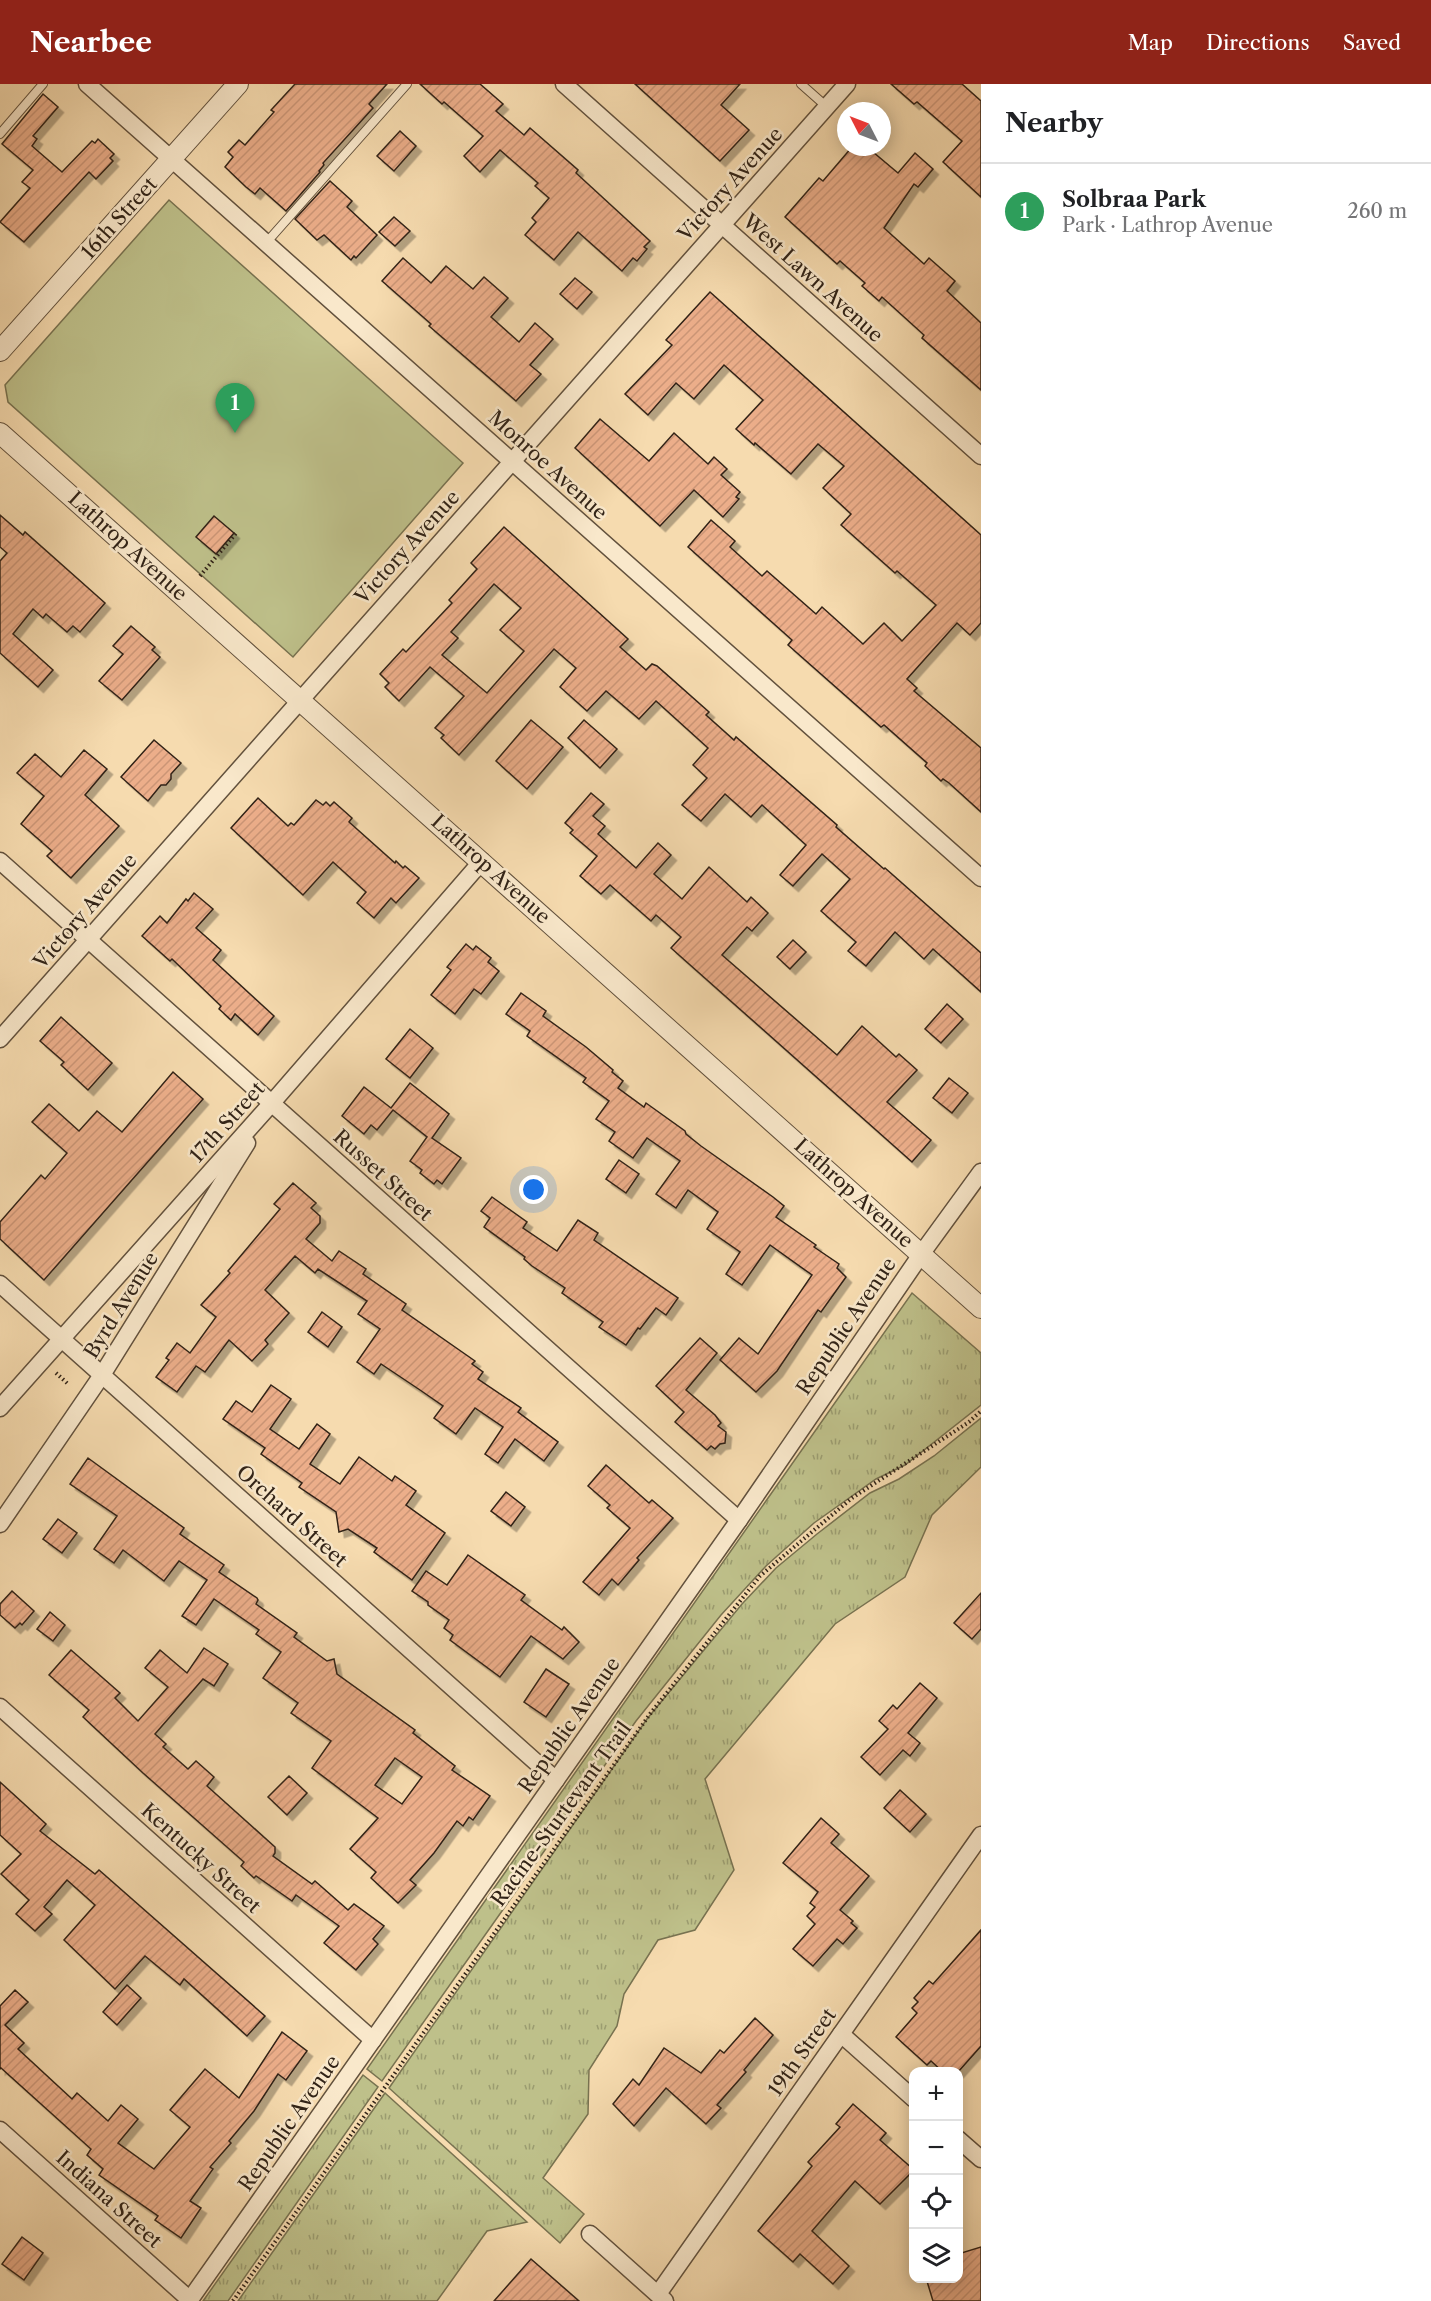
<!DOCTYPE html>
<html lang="en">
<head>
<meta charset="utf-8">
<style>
  :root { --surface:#fff; --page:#f6f6f6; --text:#202124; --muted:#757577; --line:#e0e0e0; --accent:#8f2418 }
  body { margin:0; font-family:"Libre Caslon Text",serif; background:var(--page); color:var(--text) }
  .controls { position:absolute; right:18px; bottom:18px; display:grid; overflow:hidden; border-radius:12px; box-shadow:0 3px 15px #0003 }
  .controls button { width:54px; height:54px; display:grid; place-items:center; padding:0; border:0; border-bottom:2px solid var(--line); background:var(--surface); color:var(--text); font:30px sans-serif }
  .compass { position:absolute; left:837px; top:18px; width:54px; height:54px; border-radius:50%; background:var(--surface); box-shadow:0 3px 15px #0003; rotate:312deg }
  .you { position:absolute; left:534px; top:1106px; width:21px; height:21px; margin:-15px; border:4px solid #fff; border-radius:50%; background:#1a73e8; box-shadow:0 0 0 9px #1a73e833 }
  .badge { display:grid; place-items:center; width:39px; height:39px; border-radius:50%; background:var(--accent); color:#fff; font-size:20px; font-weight:700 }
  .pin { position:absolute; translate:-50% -50px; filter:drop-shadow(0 2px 3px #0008) }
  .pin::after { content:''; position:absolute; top:32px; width:21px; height:18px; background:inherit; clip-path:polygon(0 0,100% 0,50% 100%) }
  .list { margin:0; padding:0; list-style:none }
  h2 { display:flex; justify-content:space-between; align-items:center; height:78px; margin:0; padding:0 24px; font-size:26px }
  h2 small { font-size:20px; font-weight:400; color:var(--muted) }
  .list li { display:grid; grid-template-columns:39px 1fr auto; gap:18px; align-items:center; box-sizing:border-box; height:96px; padding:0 24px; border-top:2px solid var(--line) }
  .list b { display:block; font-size:22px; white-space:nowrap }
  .list p { margin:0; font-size:20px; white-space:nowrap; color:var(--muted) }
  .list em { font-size:20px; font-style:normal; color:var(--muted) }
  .icon { flex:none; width:33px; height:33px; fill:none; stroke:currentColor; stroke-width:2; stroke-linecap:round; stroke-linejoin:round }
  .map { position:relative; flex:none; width:981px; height:2217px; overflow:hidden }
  header { display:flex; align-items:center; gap:36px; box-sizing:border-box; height:84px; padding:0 30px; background:var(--accent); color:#fff }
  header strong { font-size:28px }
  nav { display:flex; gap:33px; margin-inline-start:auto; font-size:21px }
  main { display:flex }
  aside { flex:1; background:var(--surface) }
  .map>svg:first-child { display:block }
</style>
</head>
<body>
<header>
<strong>Nearbee</strong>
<nav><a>Map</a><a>Directions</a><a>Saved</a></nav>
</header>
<main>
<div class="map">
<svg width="981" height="2217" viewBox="0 0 981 2217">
  <defs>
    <pattern id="grass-tufts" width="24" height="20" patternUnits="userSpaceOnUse" patternTransform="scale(1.5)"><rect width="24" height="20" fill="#bec08a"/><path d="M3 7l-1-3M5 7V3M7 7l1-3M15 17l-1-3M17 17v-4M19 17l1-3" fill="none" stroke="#9b9c70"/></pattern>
    <pattern id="building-hatch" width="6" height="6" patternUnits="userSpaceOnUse" patternTransform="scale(1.5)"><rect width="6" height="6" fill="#ecae8a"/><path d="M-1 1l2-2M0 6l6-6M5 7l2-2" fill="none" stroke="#cb9576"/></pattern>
    <filter id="shadow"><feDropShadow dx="5.5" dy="5.5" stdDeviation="0" flood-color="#0004"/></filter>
  </defs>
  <rect width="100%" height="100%" fill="#f6dbaf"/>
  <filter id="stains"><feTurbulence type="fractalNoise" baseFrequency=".00333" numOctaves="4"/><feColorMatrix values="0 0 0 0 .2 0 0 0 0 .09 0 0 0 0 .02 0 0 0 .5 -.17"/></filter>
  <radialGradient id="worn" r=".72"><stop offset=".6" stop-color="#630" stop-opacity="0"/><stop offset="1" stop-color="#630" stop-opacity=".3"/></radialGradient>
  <g fill="url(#grass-tufts)" stroke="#787250" stroke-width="1.5">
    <path d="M912,1209L981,1269V1321L905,1381L876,1395L814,1439L766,1482L721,1531L636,1637L382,1997L367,1985Z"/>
    <path d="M981,1334V1383L932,1431L905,1493L835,1540L705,1695L734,1786L695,1846L658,1856L624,1910L617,1942L589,1986L588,2030L543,2094L584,2130L560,2159L389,2004L647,1635L742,1520L776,1484L817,1450L870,1409L899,1395L934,1372Z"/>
    <path d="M363,1991L378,2003L228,2217H203Z"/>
    <path d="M385,2009L527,2138L487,2147L437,2217H238Z"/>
  </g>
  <path fill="#bec08a" stroke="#787250" stroke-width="1.5" d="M169,116L463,379L293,573L8,318L5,301Z"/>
  <g fill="url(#building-hatch)" stroke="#312317" stroke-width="1.5" fill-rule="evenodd" filter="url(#shadow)">
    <path d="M295,0H387L369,20L373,24L323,79L324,81L319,87L320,88L286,127L260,104L255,110L246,103L225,83L233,73L228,68L239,56L245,61L274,28L271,26Z"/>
    <path d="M420,0H480L503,20L496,27L524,51L530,44L578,86L576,89L650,157L644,163L647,165L637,177L633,174L622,187L578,148L554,176L525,151L536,138L532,134L549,114L535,102L538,99L500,66L480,88L464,72L483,52L444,18L442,20Z"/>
    <path d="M635,0H740L721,21L749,46L720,77Z"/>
    <path d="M891,0H962L981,17V113L943,78L962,57L917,18L914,20Z"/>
    <path d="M43,10L58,23L33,52L37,55L32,62L62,88L92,57L95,59L98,55L114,70L110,74L113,77L96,95L89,88L24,158L0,138L30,104L22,98L33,86L2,60Z"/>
    <path d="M400,47L416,62L394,87L377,72Z"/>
    <path d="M852,63H867L898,89L915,69L933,85L918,103L914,100L884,144L924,180L929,174L955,197L947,207L981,239V306L922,254L924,251L882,213L879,217L862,202L865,199L840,177L837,180L785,133L819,94L823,97Z"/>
    <path d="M330,97L352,117L347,123L377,151L356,174L354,172L351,176L324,151L317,156L295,135Z"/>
    <path d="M394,133L410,147L395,162L379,148Z"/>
    <path d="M403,174L431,199L446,182L473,205L484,193L508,214L491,233L519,258L535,239L553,255L530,281L541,290L516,317L429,242L431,240L382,197Z"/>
    <path d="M575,194L592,208L577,225L560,210Z"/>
    <path d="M710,208L981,451V539L970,551L957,539L907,595L917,604L914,607L981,664V728L949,699L943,695L941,697L925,682L927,679L884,641L881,643L788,561L792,556L688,463L711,436L735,457L730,463L762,492L767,487L816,530L822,523L863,560L884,539L902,557L936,521L897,487L895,489L841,441L851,430L823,404L844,382L818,360L791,390L755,359L754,361L736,345L763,316L724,281L694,315L676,299L648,331L625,310L672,261L666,256Z"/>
    <path d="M600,335L649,377L674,349L708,380L714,373L727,385L721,391L740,408L736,413L739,415L723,433L694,406L660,442L575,364Z"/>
    <path d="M0,431L23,451L25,448L105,519L80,548L73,542L67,548L46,530L43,534L33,525L13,550L53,586L38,603L0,569V477L7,469L0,463Z"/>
    <path d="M214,432L234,449L216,470L196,453Z"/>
    <path d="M504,443L628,555L620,563L646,586L652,580L657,582L709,628L706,631L734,656L736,653L837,741L836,743L884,785L885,784L981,869V908L933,865L924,875L895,848L866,882L848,867L856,858L821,827L850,795L822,770L793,802L780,791L806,761L762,721L751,733L725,710L701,737L682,721L707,694L693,681L708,664L656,617L639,635L606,607L587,627L560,603L576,584L554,565L459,671L441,654L444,651L435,644L464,612L430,583L399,617L385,603L389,599L380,590L403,565L406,568L452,519L449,516L477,485L471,479ZM494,500L521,524L500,546L524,567L487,609L442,571L458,554L451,548Z"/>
    <path d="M131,542L155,563L152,566L160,573L122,616L99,597L123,570L113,562Z"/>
    <path d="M531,636L563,663L527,705L496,677Z"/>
    <path d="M584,636L617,665L600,684L568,654Z"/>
    <path d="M154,656L181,679L171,690V695L166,701H161L148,717L121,693Z"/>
    <path d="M84,666L107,685L85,711L119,742L71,794L47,772L52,767L21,740L44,712L17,689L35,670L61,693Z"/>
    <path d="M591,709L604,720L593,732L605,742L598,750L636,784L658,759L671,771L654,790L682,815L709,783L747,818L751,813L768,829L752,847L747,843L722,871L837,971L862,942L896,973L899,970L917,986L887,1018L931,1056L912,1078L671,864L681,853L656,831L651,837L610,801L601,810L580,792L597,772L570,749L573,746L565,739Z"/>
    <path d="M258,714L288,742L291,739L294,741L316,716L323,721L326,718L330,722L334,718L352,734L349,738L395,779L396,777L403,784L405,782L419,794L396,819L391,814L374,834L357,819L366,808L333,778L303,811L231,744Z"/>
    <path d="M194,809L213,825L196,844L221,866L213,876L274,932L258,951L235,930L231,936L219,925L221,922L172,875L170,877L142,852L160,832L167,839L186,815L188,817Z"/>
    <path d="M793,856L806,868L790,885L777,873Z"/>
    <path d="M466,860L473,866L476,862L491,874L488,878L499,887L481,910L474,905L455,930L431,911L451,886L447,883Z"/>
    <path d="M521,909L546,927L543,932L586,963L613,986L612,988L623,997L618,1004L644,1023L646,1019L685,1047L686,1050L701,1062L773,1113L784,1122L776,1133L816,1161L814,1163L839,1180L837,1184L846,1193L821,1228L818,1226L777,1287L756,1308L720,1276L739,1254L758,1270L812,1191L770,1161L742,1201L726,1190L740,1168L707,1145L718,1128L688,1106L676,1124L656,1110L680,1077L647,1054L633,1074L609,1057L615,1048L596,1035L609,1017L583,998L586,994L527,952L530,947L506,930Z"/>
    <path d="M947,920L963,935L941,959L925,945Z"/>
    <path d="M61,933L112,979L88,1006L61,981L64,978L40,957Z"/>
    <path d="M410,945L433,964L410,994L386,975Z"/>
    <path d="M173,988L203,1015L44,1196L0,1155V1138L41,1091L45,1095L67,1069L32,1038L49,1020L79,1047L97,1027L122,1048Z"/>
    <path d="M949,994L968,1009L952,1029L933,1014Z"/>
    <path d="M410,999L449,1030L432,1054L461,1074L442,1100L437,1096L434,1100L420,1089L422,1086L410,1077L427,1053L393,1026L377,1046L371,1041L364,1050L342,1032L364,1003L391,1024Z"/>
    <path d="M619,1076L639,1090L626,1109L606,1095Z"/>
    <path d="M293,1099L316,1119L311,1124L320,1132V1139L306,1155L332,1177L339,1167L366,1185L363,1190L406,1220L402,1226L475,1277L472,1280L483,1288L478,1295L521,1324L518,1328L558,1358L544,1377L515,1355L498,1379L485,1370L503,1343L475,1324L456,1350L434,1334L443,1322L420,1306L381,1280L374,1290L357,1278L380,1245L358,1230L367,1217L318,1185L315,1189L295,1172L265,1206L289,1229L265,1256L268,1260L252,1277L229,1256L205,1288L196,1282L177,1308L156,1293L169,1276L166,1274L177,1259L190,1269L216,1233L201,1221L230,1189L228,1187L280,1125L274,1120Z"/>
    <path d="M492,1113L527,1138L523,1144L557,1167L578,1136L598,1149L594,1156L678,1214L666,1231L656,1224L640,1245L638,1244L626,1261L599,1243L603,1238L562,1209L565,1204L532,1182L524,1175L525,1173L484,1143L490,1134L481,1127Z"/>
    <path d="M322,1228L342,1243L328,1263L308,1248Z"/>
    <path d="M700,1254L717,1269L686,1306L715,1331L721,1339L718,1342L726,1348L725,1359L720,1360L715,1365L711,1362L707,1366L675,1338L684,1328L656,1302Z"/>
    <path d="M271,1301L291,1315L270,1345L299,1365L317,1340L330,1350L310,1380L340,1400L359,1373L392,1397L395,1392L416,1407L406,1421L445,1449L412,1496L374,1468L377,1464L348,1445L339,1448L336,1428L299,1403L302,1399L261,1370L265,1364L223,1335L236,1317L252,1328Z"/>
    <path d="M88,1374L184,1444L180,1450L224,1481L219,1488L257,1514L258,1516L256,1520L297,1549L294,1553L327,1577L334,1575L337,1590L415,1646L413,1649L455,1682L452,1686L490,1712L473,1736L469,1733L463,1742L457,1737L434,1769L410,1796L416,1801L398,1819L371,1794L376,1788L350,1765L378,1734L312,1684L331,1657L291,1629L298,1619L263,1594L281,1568L256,1550L259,1546L214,1515L196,1541L182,1532L207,1496L179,1477L164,1497L123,1466L114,1479L94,1465L117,1432L70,1400ZM395,1674L422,1693L402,1720L375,1701Z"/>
    <path d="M606,1381L649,1419L652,1416L673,1434L637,1474L639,1476L618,1501L612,1495L599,1511L583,1498L630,1444L607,1424L610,1421L588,1402Z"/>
    <path d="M506,1408L525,1423L511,1442L491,1427Z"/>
    <path d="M58,1435L77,1449L62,1469L43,1455Z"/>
    <path d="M468,1471L525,1511L521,1516L562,1546L564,1543L579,1558L563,1575L531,1552L500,1593L450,1556L453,1551L444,1544L449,1536L428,1521V1518L412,1507L426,1487L447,1501Z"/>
    <path d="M12,1507L34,1527L22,1541L20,1539L15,1544L0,1531V1520Z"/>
    <path d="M981,1509V1545L972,1555L954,1539Z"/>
    <path d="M50,1528L65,1541L53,1557L37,1545Z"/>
    <path d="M204,1564L228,1580L214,1602L203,1595L155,1650L166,1660L163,1663L188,1685L196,1677L214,1693L207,1702L275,1763V1769L273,1772L312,1800L315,1797L348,1826L354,1820L384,1842L373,1855L378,1860L356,1886L324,1859L339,1842L296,1811L292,1817L256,1792L254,1794L241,1782L244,1778L143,1689L83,1633L89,1626L49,1591L71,1566L120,1609L115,1614L138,1637L168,1603L145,1584L160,1566L187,1589Z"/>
    <path d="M546,1585L569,1600L546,1633L524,1618Z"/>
    <path d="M920,1599L937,1614L908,1649L920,1659L910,1672L903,1666L880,1691L861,1673L888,1645L879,1637L893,1621L897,1625Z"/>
    <path d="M289,1692L307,1709L287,1731L268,1713Z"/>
    <path d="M0,1698L46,1740L40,1747L95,1790L99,1786L265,1932L247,1952L184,1895L180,1901L145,1872L115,1905L64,1856L95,1821L67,1796L44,1823L52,1830L35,1847L16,1830L29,1816L1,1790L21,1770L0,1751Z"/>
    <path d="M900,1706L926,1730L910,1748L884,1724Z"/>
    <path d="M821,1734L839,1750L831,1759L869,1792L840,1826L853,1837L851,1839L857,1844L843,1860L837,1855L813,1882L793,1865L815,1840L807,1832L815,1823L810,1819L818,1808L783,1779Z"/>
    <path d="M981,1846V1962L958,1988H943L931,1977L927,1981L896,1953L917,1929L912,1924L918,1918L914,1914L929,1897L933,1900Z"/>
    <path d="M127,1901L141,1914L117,1941L103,1928Z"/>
    <path d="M15,1906L28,1918L5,1941L24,1959L18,1965L72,2015L77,2009L108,2037L121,2021L138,2035L118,2059L154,2085L190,2043L170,2026L205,1985L239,2014L282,1948L307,1967L286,1996L278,1990L254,2027L229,2057L231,2059L210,2083L213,2085L190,2117L201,2124L181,2154L155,2136L158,2132L99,2091L103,2085L87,2071L91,2065L1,1984L0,1985V1922Z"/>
    <path d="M755,1934L773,1951L744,1986L746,1988L717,2021L721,2024L706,2040L666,2004L634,2042L613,2020L633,1995L639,2001L664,1964L701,1989L720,1966L724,1969Z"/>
    <path d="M853,2020L886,2049L880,2056L914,2086L880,2120L855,2097L812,2147L849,2182L833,2200L800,2170L793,2178L758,2147L812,2082L808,2078L840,2043L836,2040Z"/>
    <path d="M22,2153L43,2169L24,2196L2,2180Z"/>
    <path d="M981,2163V2217H933L926,2194H958V2170Z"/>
    <path d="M531,2175L579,2217H494Z"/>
  </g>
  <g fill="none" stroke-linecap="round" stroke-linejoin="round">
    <g stroke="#62513d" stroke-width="10">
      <g id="service">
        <path d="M801,0L827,23"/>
        <path d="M0,50L43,0"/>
        <path d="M266,159L407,0"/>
      </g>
    </g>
    <g stroke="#62513d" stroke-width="19">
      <g id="minor">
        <path d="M87,0L981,794"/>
        <path d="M564,0L981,372"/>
        <path d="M0,777L739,1436"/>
        <path d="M0,955L847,0"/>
        <path d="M0,1200L556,1696"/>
        <path d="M0,1324L271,1020L482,777"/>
        <path d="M0,1440L102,1291L247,1059"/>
        <path d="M0,1623L373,1956"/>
        <path d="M841,1950L914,2015"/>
        <path d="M0,2046L190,2216"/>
        <path d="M958,2055L981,2075"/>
        <path d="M590,2150L665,2217"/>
        <path d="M658,2210L981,1751"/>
        <path d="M189,2217L739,1436L922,1169L981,1088"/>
      </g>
    </g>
    <g stroke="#62513d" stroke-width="22">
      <g id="tertiary">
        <path d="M0,267L238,0"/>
        <path d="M0,349L981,1224"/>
      </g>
    </g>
    <g stroke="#312317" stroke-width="4" stroke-dasharray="1.5 3" stroke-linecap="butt">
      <path d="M200,492L237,448"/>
      <path d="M56,1289L68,1300"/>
      <path d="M233,2217L650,1630L760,1492L852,1414L969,1338L981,1327"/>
    </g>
    <use href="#service" stroke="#f9e8cb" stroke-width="8"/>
    <use href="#minor" stroke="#f9e8cb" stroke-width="16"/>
    <use href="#tertiary" stroke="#f9e8cb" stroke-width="20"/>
  </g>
  <g text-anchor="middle" stroke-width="5" stroke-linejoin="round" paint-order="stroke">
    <g font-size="20" fill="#312317" stroke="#f9e8cb">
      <text transform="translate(730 100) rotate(-48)" y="7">Victory Avenue</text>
      <text transform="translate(119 134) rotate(-48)" y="7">16th Street</text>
      <text transform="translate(813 194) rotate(42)" y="7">West Lawn Avenue</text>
      <text transform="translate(548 381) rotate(42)" y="7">Monroe Avenue</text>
      <text transform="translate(128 462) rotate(42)" y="7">Lathrop Avenue</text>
      <text transform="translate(407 463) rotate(-48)" y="7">Victory Avenue</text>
      <text transform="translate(491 785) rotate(42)" y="7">Lathrop Avenue</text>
      <text transform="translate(85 827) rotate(-49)" y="7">Victory Avenue</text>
      <text transform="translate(227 1038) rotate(-48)" y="7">17th Street</text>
      <text transform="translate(383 1091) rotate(42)" y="7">Russet Street</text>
      <text transform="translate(854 1109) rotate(42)" y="7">Lathrop Avenue</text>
      <text transform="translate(121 1221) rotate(-58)" y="7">Byrd Avenue</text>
      <text transform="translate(846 1242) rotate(-56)" y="7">Republic Avenue</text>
      <text transform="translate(292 1432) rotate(42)" y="7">Orchard Street</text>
      <text transform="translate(569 1641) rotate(-55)" y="7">Republic Avenue</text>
      <text transform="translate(561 1730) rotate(-54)" y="7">Racine-Sturtevant Trail</text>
      <text transform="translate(201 1774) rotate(42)" y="7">Kentucky Street</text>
      <text transform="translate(802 1968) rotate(-55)" y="7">19th Street</text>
      <text transform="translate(289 2039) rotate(-55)" y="7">Republic Avenue</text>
      <text transform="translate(109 2115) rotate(42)" y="7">Indiana Street</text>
    </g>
  </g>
  <rect width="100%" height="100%" filter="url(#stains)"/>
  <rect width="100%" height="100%" fill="url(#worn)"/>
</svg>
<div class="controls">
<button>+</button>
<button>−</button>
<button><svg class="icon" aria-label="locate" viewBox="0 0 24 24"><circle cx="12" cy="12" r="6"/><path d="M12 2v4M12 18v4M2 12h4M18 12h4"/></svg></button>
<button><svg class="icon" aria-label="layers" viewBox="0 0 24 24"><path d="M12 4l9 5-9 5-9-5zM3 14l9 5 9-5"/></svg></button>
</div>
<svg class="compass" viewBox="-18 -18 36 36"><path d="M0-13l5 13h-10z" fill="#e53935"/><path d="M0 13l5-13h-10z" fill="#757577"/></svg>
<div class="you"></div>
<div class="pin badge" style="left:235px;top:349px;background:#2e9e5b">1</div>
</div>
<aside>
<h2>Nearby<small></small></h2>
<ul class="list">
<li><span class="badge" style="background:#2e9e5b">1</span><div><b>Solbraa Park</b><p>Park · Lathrop Avenue</p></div><em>260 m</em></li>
</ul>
</aside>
</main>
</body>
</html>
